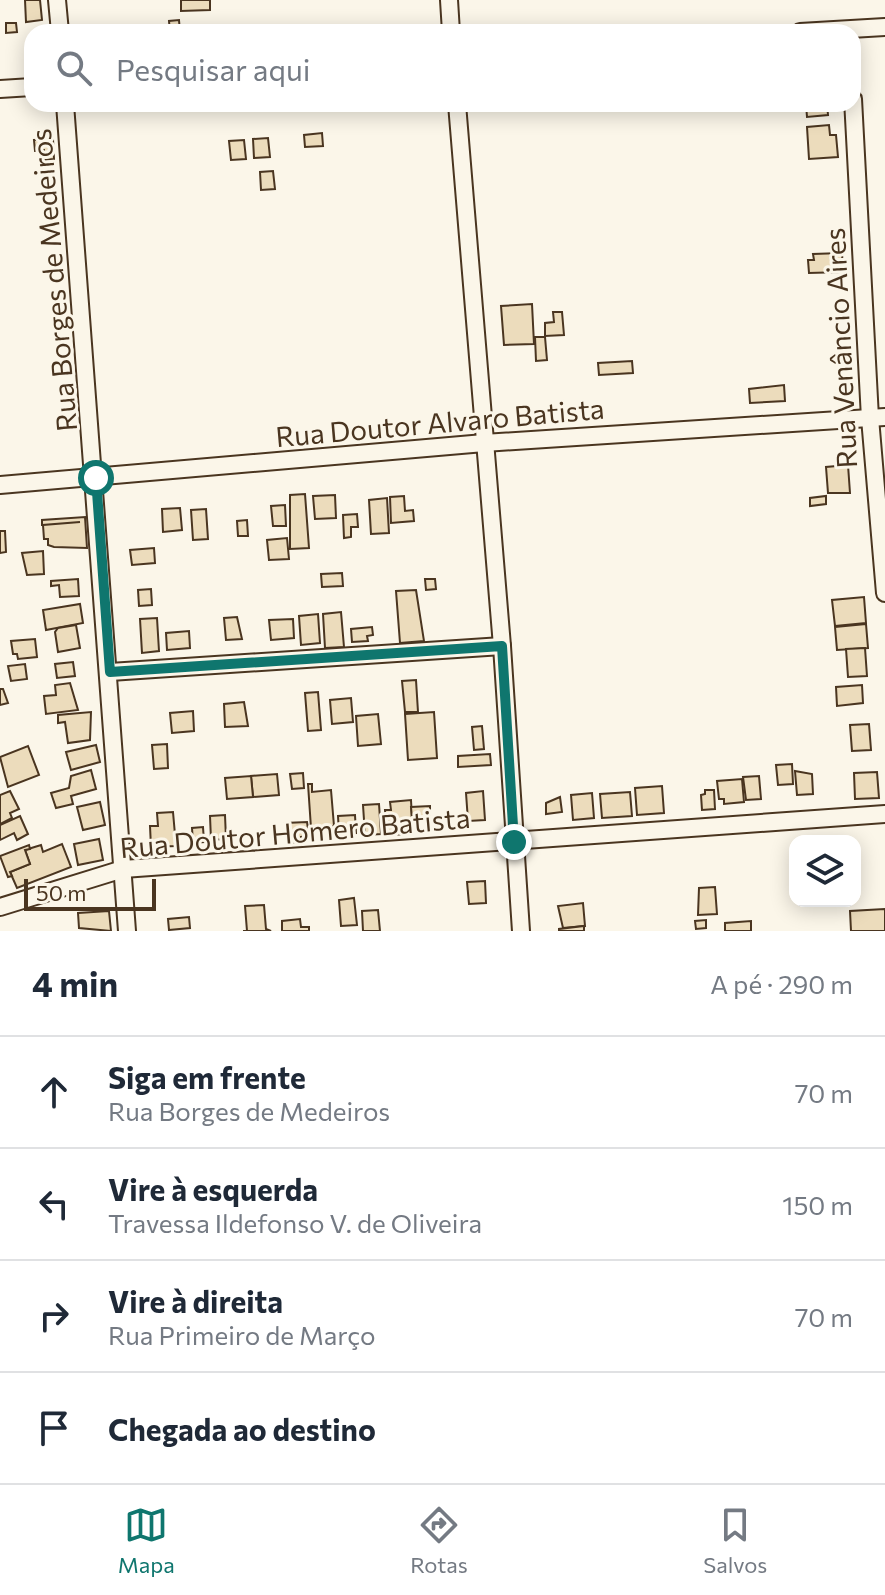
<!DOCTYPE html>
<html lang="pt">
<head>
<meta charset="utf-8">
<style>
  :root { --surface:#fff; --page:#f6f6f7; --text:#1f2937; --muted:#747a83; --line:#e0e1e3; --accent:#0f766e }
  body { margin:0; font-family:Commissioner,sans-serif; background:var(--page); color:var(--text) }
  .controls { position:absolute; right:24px; bottom:24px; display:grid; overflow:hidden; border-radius:16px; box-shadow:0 4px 20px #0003 }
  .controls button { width:72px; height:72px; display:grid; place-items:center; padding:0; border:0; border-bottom:2px solid var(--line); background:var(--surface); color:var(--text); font:40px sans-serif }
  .scale { position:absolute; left:24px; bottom:20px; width:132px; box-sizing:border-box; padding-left:8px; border:4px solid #4a3520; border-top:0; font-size:22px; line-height:28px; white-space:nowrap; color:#4a3520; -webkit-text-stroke:6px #fbf6e9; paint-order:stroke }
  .stop { position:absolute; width:24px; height:24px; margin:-18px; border:6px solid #0f766e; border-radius:50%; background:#fff }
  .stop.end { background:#0f766e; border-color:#fff; box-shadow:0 2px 8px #0008 }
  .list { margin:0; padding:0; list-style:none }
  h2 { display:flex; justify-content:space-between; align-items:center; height:104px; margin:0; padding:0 32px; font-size:34px }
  h2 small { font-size:26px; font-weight:400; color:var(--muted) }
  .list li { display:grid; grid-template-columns:52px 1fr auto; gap:24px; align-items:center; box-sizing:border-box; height:112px; padding:0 32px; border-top:2px solid var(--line) }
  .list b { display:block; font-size:30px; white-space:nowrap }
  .list p { margin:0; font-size:26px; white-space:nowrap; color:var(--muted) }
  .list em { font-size:26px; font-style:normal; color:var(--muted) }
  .icon { flex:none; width:44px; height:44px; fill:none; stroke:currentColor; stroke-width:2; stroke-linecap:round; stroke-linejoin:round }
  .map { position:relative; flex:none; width:885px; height:931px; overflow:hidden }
  .search { position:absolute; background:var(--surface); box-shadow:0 4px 20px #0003; left:24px; right:24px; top:24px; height:88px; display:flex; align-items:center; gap:20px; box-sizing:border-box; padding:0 28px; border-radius:24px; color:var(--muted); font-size:30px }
  .sheet { height:552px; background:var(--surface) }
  nav { display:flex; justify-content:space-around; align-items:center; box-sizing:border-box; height:112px; border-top:2px solid var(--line); background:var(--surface); font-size:22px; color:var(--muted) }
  nav a { display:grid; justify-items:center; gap:4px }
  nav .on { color:var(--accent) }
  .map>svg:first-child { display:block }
</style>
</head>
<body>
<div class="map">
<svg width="885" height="931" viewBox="0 0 885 931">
  <rect width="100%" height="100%" fill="#fbf6e9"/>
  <g fill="#ecdcbc" stroke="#4a3520" stroke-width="2">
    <path d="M25,0H40L42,20L26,22Z"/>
    <path d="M181,0H210V10L181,11Z"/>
    <path d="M179,20L180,32H170L169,21Z"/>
    <path d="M6,23H16L17,32L6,33Z"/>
    <path d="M806,104H827L828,115L807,117Z"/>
    <path d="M829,125L830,135H836L838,157L809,159L807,127Z"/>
    <path d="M322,133L323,146L305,147L304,135Z"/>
    <path d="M268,138L270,157L254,158L253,139Z"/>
    <path d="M53,139L54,159L45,160L44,150L35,151L34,140Z"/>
    <path d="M244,140L246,159L231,160L229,141Z"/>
    <path d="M273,171L275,189L261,190L260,172Z"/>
    <path d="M842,253L843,272L809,273L808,260H814L813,254Z"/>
    <path d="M532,304L534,344L504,345L501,306Z"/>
    <path d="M553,312H562L564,335L545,336V323L554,322Z"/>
    <path d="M535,337H545L547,360L536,361Z"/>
    <path d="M632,361L633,373L599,375L598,363Z"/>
    <path d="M784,385L785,401L750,403L749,389Z"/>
    <path d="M848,465L850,493H828L826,467Z"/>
    <path d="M305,494L309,548L290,549V495Z"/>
    <path d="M335,495L336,518L315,519L313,496Z"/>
    <path d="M404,496L405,511L413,510L414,521L391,523L390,497Z"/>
    <path d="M826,496V504L810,506V498Z"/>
    <path d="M387,498L389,533L371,534L369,500Z"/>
    <path d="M285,505L286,526H273L271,506Z"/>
    <path d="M180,508L182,530L163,532L162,509Z"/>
    <path d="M206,509L208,539L193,540L191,510Z"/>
    <path d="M357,514L358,527H351V537L344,538L343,515Z"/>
    <path d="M85,517L87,548L54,547L48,545V539H44L43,525L80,522L42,525V520Z"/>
    <path d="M247,520L248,536H238L237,521Z"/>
    <path d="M0,531H5L6,552L0,553Z"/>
    <path d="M287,538L289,559L269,560L267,540Z"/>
    <path d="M154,548L155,563L132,565L130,550Z"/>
    <path d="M43,551L44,574L27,575L22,553Z"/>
    <path d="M342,573L343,586L322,587L321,574Z"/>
    <path d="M78,579L79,596L60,597L59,585L51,586V581Z"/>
    <path d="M425,579H435L436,589L426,590Z"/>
    <path d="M151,589L152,605L139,606L138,590Z"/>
    <path d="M416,590L424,641L400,643L396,591Z"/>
    <path d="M864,597L866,623L835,626L832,600Z"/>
    <path d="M80,604L83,623L46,630L43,610Z"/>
    <path d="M341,612L344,647L325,648L323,614Z"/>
    <path d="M318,614L320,643L301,645L299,616Z"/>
    <path d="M237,617L242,639L226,640L224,618Z"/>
    <path d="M157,618L159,651L142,653L140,619Z"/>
    <path d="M293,619L294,638L271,640L269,620Z"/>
    <path d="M866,624L868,648L837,650L835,627Z"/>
    <path d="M76,625L80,648L58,652L55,632L58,628Z"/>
    <path d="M372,627L373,635L367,636L368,641L352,642L351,629Z"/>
    <path d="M189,631L190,648L167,650L166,633Z"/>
    <path d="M35,639L37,657L18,659L17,654H13L11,641Z"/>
    <path d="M865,648L867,676L848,677L846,649Z"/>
    <path d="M73,662L75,676L57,678L55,664Z"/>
    <path d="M25,664L27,679L11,681L8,666Z"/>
    <path d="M416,680L418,712H405L402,681Z"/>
    <path d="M70,683L78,710L46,714L44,696L56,695L55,685Z"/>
    <path d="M862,685L863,703L837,706L836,687Z"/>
    <path d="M0,689H3L8,703L0,705Z"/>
    <path d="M318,692L321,730L308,731L305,693Z"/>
    <path d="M351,698L353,722L332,724L330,700Z"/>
    <path d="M244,702L248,726L225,727L224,704Z"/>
    <path d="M193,711L194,731L172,733L170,713Z"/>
    <path d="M91,712L90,740L68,743L65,722L58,723V715Z"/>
    <path d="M434,712L437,758L408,760L405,714Z"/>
    <path d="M378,714L381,744L358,746L356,716Z"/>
    <path d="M869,724L871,750L852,751L850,725Z"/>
    <path d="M482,726L484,749L474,750L472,727Z"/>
    <path d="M167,744L168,768L154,769L152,745Z"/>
    <path d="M96,745L100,762L71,770L66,752Z"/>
    <path d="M28,746L39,775L8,787L0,757Z"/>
    <path d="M490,754L491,765L458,767V756Z"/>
    <path d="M792,764L793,784L778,785L776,765Z"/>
    <path d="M91,770L96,789L71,796L73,804L56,808L51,793L69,788L71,776Z"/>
    <path d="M795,771L812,774L813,794L797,795Z"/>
    <path d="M877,772L879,798L855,799L854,773Z"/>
    <path d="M303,773L304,788L292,789L290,774Z"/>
    <path d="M277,774L279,795L253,797L251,776Z"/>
    <path d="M251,776L253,797L227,799L225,778Z"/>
    <path d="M759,776L761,799L746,800L743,777Z"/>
    <path d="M742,779L744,802L724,804V799H719L717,781Z"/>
    <path d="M308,784H312V792L331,790L334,826L311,828Z"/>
    <path d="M662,786L664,813L637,815L635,788Z"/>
    <path d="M705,790H714L715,809L702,810L701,795L705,794Z"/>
    <path d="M10,791L19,809L10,813L12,818L0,824V795Z"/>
    <path d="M483,791L485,820L468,821L466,793Z"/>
    <path d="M630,792L632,816L602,818L600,794Z"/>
    <path d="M592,793L594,818L573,820L571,795Z"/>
    <path d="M560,797L562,812L546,814V803Z"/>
    <path d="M411,800L412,819H407L408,834L387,835L385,810H391L390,802Z"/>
    <path d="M100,802L105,825L83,830L77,807Z"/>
    <path d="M379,804L381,834L365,835L363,805Z"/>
    <path d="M430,806V817L412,819L411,807Z"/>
    <path d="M173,812L176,846L151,847L150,826H158L157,813Z"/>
    <path d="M225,815L226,839L211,840L210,816Z"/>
    <path d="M355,815L356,833L339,834L338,816Z"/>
    <path d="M20,816L28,834L17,840L14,833L0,840V825Z"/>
    <path d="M307,822L309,836L301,837V844L287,841L285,823Z"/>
    <path d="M203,827L204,842L193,843L192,828Z"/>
    <path d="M99,839L103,860L78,865L74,844Z"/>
    <path d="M62,844L71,867L17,888L10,872L30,864L25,850L41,845L43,852Z"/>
    <path d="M29,845L30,849L25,850L30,864L10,872L12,876L8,877L0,856Z"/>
    <path d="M485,881L486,903L469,904L467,882Z"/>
    <path d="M715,887L717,914L698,915L699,888Z"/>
    <path d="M354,898L357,925L341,926L339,900Z"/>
    <path d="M583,903L585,926L563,928L558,906Z"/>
    <path d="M264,905L266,929L271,931H243H247L245,906Z"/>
    <path d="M885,909V931H851L850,911Z"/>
    <path d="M378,910L380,931H363L362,911Z"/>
    <path d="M109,911L111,931L79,928L78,913Z"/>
    <path d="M189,917L190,928L169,930L168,919Z"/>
    <path d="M300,919L301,927H309V931H282V921Z"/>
    <path d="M706,920V928L696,929L695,921Z"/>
    <path d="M751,921V931H725V923Z"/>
    <path d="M584,926V931H559V929Z"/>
  </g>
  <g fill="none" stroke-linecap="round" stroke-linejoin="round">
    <g stroke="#4a3520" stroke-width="20">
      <g id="street">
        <path d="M57,0L60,32"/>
        <path d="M449,0L451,32"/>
        <path d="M800,32L885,27"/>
        <path d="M0,89L32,87"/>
        <path d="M853,99L870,418L885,593"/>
        <path d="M65,104L127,931"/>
        <path d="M457,104L502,646L521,931"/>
        <path d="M0,485L484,443L885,417"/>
        <path d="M110,672L502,646"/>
        <path d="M0,907L123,869L885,814"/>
      </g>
    </g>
    <use href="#street" stroke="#fbf6e9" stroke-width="16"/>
  </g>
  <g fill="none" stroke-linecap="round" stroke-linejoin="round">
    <path stroke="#0f766e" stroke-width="10" d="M96,478L110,672L502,646L514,842"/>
  </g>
  <g text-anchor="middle" stroke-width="6" stroke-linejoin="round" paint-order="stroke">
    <g font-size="28" fill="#4a3520" stroke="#fbf6e9">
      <text transform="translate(54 280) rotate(-95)" y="10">Rua Borges de Medeiros</text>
      <text transform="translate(841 348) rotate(-93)" y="10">Rua Venâncio Aires</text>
      <text transform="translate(440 423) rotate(-5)" y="10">Rua Doutor Alvaro Batista</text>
      <text transform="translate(295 833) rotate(-5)" y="10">Rua Doutor Homero Batista</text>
    </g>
  </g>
</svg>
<div class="controls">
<button><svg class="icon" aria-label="layers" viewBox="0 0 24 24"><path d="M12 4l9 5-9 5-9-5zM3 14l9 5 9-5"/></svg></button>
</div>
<div class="scale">50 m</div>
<div class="stop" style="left:96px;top:478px"></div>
<div class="stop end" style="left:514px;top:842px"></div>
<div class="search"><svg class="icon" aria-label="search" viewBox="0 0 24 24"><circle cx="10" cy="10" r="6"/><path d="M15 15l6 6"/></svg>Pesquisar aqui</div>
</div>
<section class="sheet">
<h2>4 min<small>A pé · 290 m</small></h2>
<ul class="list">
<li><svg class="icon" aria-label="ahead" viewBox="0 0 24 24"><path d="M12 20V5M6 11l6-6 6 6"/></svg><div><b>Siga em frente</b><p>Rua Borges de Medeiros</p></div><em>70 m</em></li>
<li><svg class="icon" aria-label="left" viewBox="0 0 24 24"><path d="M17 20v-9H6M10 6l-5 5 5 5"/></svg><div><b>Vire à esquerda</b><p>Travessa Ildefonso V. de Oliveira</p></div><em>150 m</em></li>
<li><svg class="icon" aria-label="right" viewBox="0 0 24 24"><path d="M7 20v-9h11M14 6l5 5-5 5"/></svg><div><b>Vire à direita</b><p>Rua Primeiro de Março</p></div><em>70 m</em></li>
<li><svg class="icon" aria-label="arrive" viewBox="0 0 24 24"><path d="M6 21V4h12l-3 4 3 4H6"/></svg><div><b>Chegada ao destino</b></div></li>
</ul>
</section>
<nav>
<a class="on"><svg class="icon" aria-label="map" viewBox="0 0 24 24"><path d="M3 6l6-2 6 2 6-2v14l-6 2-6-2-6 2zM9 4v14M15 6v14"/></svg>Mapa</a>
<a><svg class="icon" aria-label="directions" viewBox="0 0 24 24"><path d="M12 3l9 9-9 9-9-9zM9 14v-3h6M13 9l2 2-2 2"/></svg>Rotas</a>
<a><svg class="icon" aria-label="saved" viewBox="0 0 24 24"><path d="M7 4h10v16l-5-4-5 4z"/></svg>Salvos</a>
</nav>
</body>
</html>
